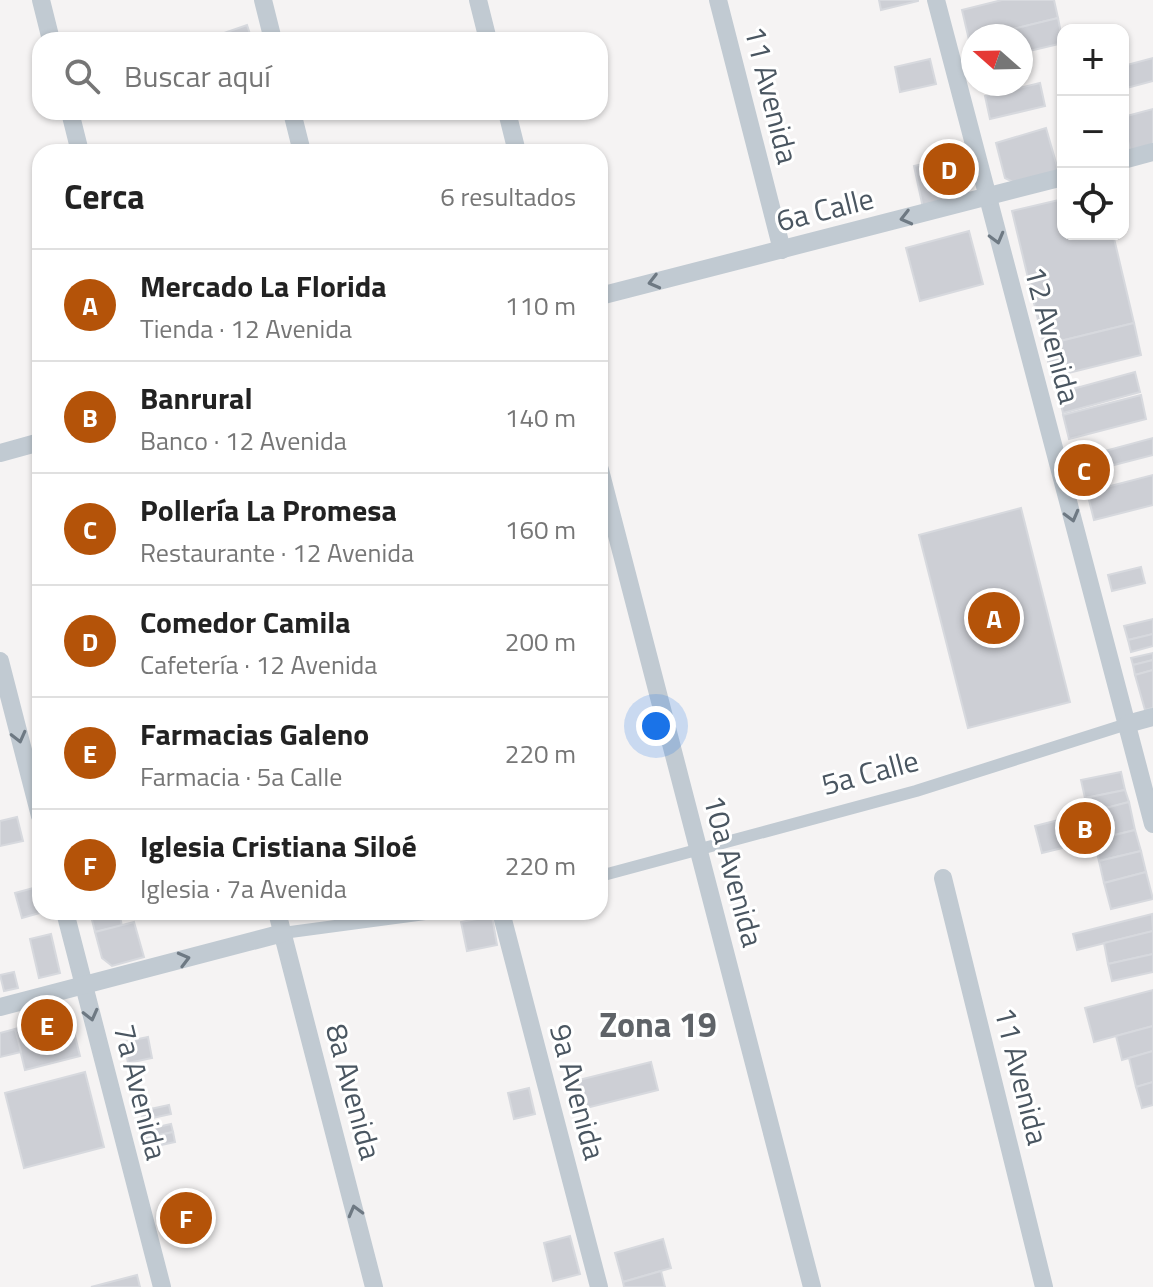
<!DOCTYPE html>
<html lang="es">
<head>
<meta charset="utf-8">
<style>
  :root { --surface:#fff; --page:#f2f2f2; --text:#222; --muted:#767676; --line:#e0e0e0; --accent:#b45309 }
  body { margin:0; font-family:"Titillium Web",sans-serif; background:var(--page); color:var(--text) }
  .controls { position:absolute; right:24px; top:24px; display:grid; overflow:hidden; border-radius:16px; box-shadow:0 2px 6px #0004 }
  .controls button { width:72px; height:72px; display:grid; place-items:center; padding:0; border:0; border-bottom:2px solid var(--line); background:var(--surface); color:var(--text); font:40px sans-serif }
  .compass { position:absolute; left:961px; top:24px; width:72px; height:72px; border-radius:50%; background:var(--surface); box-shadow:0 2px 6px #0004; rotate:290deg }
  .you { position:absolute; left:656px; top:726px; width:28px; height:28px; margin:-20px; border:6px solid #fff; border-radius:50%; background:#1a73e8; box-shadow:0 0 0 12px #1a73e833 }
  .badge { display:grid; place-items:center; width:52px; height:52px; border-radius:50%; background:var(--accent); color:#fff; font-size:26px; font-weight:700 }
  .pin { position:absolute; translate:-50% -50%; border:4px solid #fff; box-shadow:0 2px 8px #0006 }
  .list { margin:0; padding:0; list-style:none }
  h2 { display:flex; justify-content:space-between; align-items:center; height:104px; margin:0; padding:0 32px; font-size:34px }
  h2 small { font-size:26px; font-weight:400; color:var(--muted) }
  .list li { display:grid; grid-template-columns:52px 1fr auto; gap:24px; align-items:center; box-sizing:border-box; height:112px; padding:0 32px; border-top:2px solid var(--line) }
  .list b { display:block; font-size:30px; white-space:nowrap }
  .list p { margin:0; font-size:26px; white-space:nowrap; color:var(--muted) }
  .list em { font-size:26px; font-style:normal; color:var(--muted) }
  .icon { flex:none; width:44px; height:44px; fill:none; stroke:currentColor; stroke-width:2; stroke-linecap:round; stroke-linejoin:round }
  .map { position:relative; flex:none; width:1153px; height:1287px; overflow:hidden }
  .search { position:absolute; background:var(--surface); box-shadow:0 2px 6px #0004; left:32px; top:32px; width:576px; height:88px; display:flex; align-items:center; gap:20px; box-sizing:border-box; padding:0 28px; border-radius:24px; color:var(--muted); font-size:30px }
  .panel { position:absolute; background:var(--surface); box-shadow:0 2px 6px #0004; left:32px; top:144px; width:576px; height:776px; border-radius:24px }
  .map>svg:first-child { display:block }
</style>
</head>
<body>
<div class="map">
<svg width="1153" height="1287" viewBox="0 0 1153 1287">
  <rect width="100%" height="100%" fill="#f5f3f3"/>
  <g fill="#cdcfd5" stroke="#d7d9de" stroke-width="2">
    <path d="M879,0H918V1L881,10Z"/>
    <path d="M1002,0H1054L1058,18L984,36H973L969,40L962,10Z"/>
    <path d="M1058,18L1063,43L1021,53V36H984Z"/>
    <path d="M247,25L252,40H204Z"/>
    <path d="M1153,58V81L1123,89V66Z"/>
    <path d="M930,59L936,84L900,92L895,67Z"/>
    <path d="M1040,83L1045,106L990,119L985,96Z"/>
    <path d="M1153,109V149L1131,155L1123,117Z"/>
    <path d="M1046,128L1059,173L1019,185L1005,178L996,143Z"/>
    <path d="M953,157L961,196L923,208L914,166Z"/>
    <path d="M1063,199V234H1113L1134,323L1044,345L1012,211Z"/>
    <path d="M969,231L983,284L920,301L906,248Z"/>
    <path d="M1134,323L1141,355L1052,377L1044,345Z"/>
    <path d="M1135,372L1140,392L1063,413L1058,393Z"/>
    <path d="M1141,395L1146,419L1069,439L1063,415Z"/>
    <path d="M1153,438V455L1083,473L1079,458Z"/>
    <path d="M1153,475V505L1094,520L1087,492Z"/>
    <path d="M1021,508L1070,702L968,728L919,535Z"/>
    <path d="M1141,567L1145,583L1112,591L1108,575Z"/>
    <path d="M1153,619V634L1128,640L1124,626Z"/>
    <path d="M1153,634V646L1131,652L1128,640Z"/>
    <path d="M1153,653V660L1133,665L1131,658Z"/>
    <path d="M1153,660V670L1135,675L1133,665Z"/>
    <path d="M1153,670V708L1145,710L1135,675Z"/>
    <path d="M1121,772L1125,790L1085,798L1081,780Z"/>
    <path d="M1125,790L1129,802L1088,813L1085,798Z"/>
    <path d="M1129,802L1135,830L1042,853L1035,826Z"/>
    <path d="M17,817L23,841L0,846V821Z"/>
    <path d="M1135,830L1141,851L1099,861L1094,840Z"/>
    <path d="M1141,851L1146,872L1104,883L1099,861Z"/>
    <path d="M1146,872L1153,899L1111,909L1104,883Z"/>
    <path d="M37,887L40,912H43L22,918L15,893Z"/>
    <path d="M90,912H119L122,926L95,932Z"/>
    <path d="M1152,914L1153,931L1077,950L1073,934Z"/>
    <path d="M492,916L497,945L467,951L461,922Z"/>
    <path d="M134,922L144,957L112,966L102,958L95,932Z"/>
    <path d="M1153,931V954L1108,964L1104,943Z"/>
    <path d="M51,934L60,973L39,978L30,939Z"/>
    <path d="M1153,954V972L1112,981L1108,964Z"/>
    <path d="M14,972L18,988L4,991L0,975Z"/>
    <path d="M1153,990V1026L1094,1042L1085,1008Z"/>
    <path d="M70,1015L80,1056L25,1070L15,1029Z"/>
    <path d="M1153,1026V1051L1122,1060L1116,1036Z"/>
    <path d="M15,1029L21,1052L0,1057V1033Z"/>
    <path d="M148,1037L152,1058L128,1063L124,1042Z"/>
    <path d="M1153,1051V1082L1136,1087L1129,1058Z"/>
    <path d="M651,1062L658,1090L578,1110L571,1082Z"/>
    <path d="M85,1072L104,1147L24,1168L5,1093Z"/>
    <path d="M1153,1082V1105L1142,1108L1136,1087Z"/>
    <path d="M529,1088L535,1114L514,1119L508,1093Z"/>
    <path d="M169,1105L171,1114L143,1120L141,1111Z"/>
    <path d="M171,1124L173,1132L146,1138L144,1130Z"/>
    <path d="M173,1132L175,1142L148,1148L146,1138Z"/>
    <path d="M199,1198L207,1230L173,1238L166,1207Z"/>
    <path d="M570,1236L580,1274L553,1281L544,1243Z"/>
    <path d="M663,1239L671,1268L623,1282L615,1253Z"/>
    <path d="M661,1271L665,1287H624L623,1282Z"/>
    <path d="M137,1275L140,1287H91Z"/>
  </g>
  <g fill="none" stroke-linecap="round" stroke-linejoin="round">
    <g stroke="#c1cad2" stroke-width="12">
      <path d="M600,876L916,791L1127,724"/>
      <path d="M283,933L440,912"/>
    </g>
    <g stroke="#c1cad2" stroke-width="18">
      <path d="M41,0L51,40"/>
      <path d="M263,0L273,40"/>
      <path d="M478,0L488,40"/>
      <path d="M718,0L782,250"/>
      <path d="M936,0L1153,824"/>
      <path d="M70,112L80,152"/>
      <path d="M292,112L302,152"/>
      <path d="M507,112L517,152"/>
      <path d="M1123,160L1153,152"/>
      <path d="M600,296L1063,177"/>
      <path d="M0,453L40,442"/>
      <path d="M600,470L812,1287"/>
      <path d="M0,661L40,816"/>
      <path d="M1127,724L1153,717"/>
      <path d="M943,878L1044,1287"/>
      <path d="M65,912L162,1287"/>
      <path d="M277,912L374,1287"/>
      <path d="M501,912L599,1287"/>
      <path d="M0,1007L283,933"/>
    </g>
  </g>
  <defs><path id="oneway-chevron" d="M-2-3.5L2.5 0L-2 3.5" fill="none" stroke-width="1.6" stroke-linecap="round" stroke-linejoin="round" transform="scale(2)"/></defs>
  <g stroke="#6e7983">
    <use href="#oneway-chevron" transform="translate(906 218) rotate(166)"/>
    <use href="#oneway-chevron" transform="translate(997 238) rotate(75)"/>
    <use href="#oneway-chevron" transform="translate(654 282) rotate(166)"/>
    <use href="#oneway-chevron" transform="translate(1072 516) rotate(75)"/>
    <use href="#oneway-chevron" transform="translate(19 737) rotate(76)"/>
    <use href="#oneway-chevron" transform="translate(184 959) rotate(-15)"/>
    <use href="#oneway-chevron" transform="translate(91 1015) rotate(76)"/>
    <use href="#oneway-chevron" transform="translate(355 1211) rotate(-105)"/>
  </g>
  <g text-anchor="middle" stroke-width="6" stroke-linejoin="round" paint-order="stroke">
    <g font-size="30" fill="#4a5661" stroke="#fff">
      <text transform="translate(771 95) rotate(76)" y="10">11 Avenida</text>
      <text transform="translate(825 210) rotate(-14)" y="10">6a Calle</text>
      <text transform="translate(1052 335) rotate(75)" y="10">12 Avenida</text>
      <text transform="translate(870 773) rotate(-15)" y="10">5a Calle</text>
      <text transform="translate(733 871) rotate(75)" y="10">10a Avenida</text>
      <text transform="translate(1021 1076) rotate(76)" y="10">11 Avenida</text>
      <text transform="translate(140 1092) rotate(76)" y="10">7a Avenida</text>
      <text transform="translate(353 1092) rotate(75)" y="10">8a Avenida</text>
      <text transform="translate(577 1092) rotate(75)" y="10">9a Avenida</text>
    </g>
    <g font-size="34" font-weight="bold" fill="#5f6368" stroke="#fff">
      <text x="658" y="1037">Zona 19</text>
    </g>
  </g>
</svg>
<div class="controls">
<button>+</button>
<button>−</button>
<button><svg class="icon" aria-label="locate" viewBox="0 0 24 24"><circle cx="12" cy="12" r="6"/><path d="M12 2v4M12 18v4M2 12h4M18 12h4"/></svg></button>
</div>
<svg class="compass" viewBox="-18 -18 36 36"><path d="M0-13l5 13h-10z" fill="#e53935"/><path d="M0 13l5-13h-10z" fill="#767676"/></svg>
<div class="you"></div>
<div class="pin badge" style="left:994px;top:618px">A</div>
<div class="pin badge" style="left:1085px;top:828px">B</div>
<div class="pin badge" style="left:1084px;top:470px">C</div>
<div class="pin badge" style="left:949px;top:169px">D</div>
<div class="pin badge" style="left:47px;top:1025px">E</div>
<div class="pin badge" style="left:186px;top:1218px">F</div>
<div class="search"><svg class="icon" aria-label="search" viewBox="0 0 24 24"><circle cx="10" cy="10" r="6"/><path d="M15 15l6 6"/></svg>Buscar aquí</div>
<section class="panel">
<h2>Cerca<small>6 resultados</small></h2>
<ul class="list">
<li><span class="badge">A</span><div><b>Mercado La Florida</b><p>Tienda · 12 Avenida</p></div><em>110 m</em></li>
<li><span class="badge">B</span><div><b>Banrural</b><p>Banco · 12 Avenida</p></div><em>140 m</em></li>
<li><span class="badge">C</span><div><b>Pollería La Promesa</b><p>Restaurante · 12 Avenida</p></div><em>160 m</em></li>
<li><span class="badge">D</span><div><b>Comedor Camila</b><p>Cafetería · 12 Avenida</p></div><em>200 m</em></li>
<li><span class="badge">E</span><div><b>Farmacias Galeno</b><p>Farmacia · 5a Calle</p></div><em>220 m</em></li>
<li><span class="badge">F</span><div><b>Iglesia Cristiana Siloé</b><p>Iglesia · 7a Avenida</p></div><em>220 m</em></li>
</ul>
</section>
</div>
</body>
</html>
